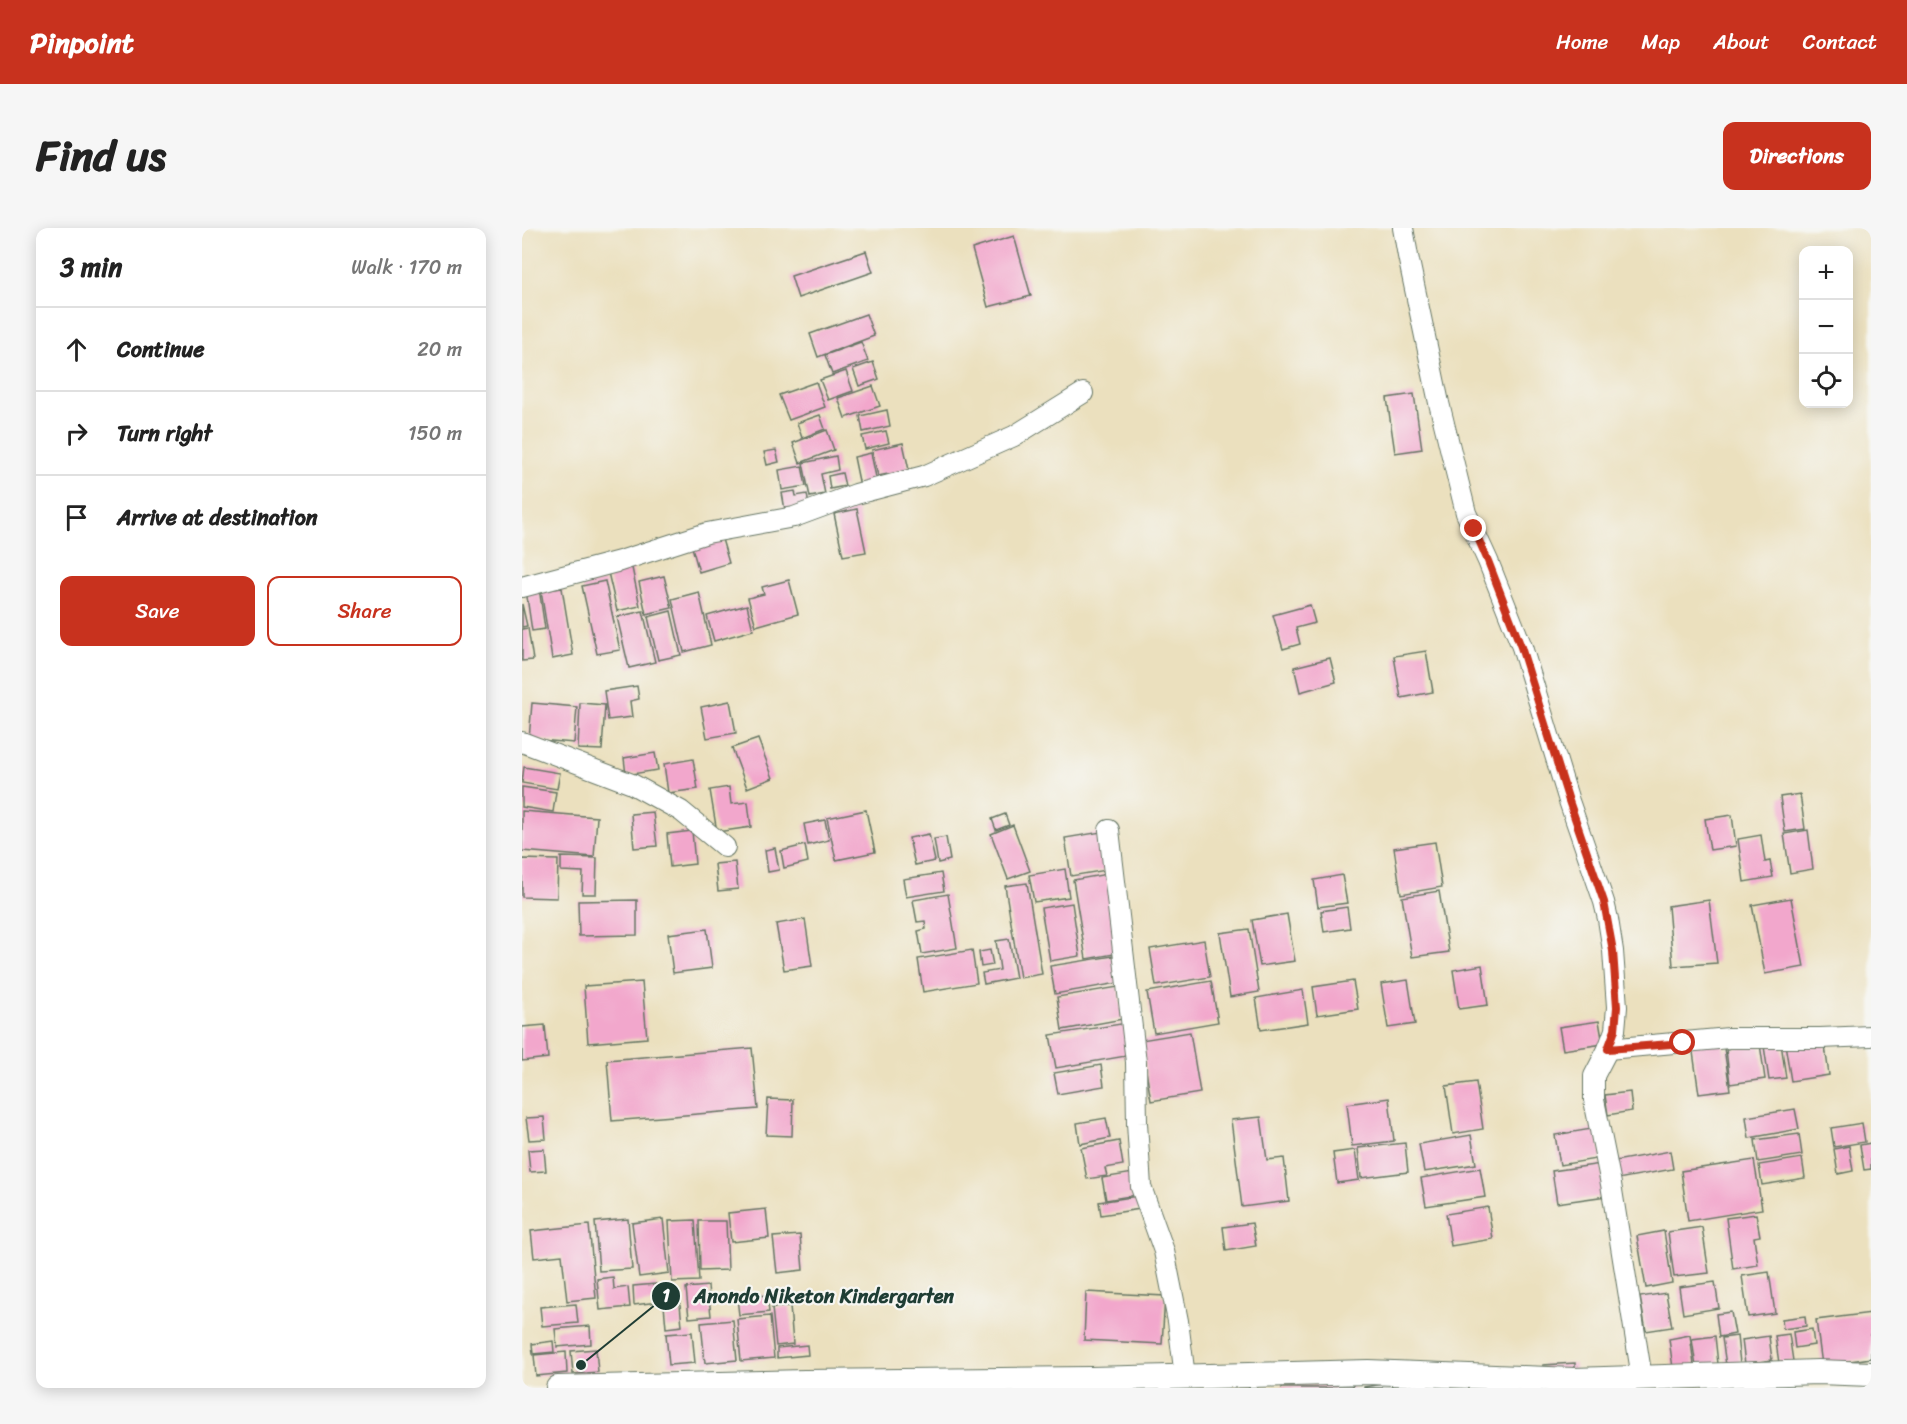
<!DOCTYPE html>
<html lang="en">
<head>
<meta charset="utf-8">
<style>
  :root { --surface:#fff; --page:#f6f6f6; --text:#222; --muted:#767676; --line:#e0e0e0; --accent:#c8321e }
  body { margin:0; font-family:Sriracha,sans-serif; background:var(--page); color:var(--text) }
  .controls { position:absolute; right:18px; top:18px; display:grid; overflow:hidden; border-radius:12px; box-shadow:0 3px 15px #0003 }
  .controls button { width:54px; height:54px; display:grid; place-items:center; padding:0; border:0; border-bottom:2px solid var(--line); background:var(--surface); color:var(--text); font:30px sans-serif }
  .stop { position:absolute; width:18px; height:18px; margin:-14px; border:4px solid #c8321e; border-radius:50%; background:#fff }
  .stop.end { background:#c8321e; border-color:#fff; box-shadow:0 2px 6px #0008 }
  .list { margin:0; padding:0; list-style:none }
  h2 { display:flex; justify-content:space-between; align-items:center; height:78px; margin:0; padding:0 24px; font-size:26px }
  h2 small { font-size:20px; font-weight:400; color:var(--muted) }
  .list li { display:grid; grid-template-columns:39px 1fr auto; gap:18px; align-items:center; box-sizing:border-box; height:84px; padding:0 24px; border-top:2px solid var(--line) }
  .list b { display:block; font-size:22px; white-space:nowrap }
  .list em { font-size:20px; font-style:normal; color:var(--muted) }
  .actions { display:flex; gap:12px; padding:18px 24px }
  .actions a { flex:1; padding:14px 0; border:2px solid var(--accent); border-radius:12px; text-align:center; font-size:21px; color:var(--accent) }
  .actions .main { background:var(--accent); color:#fff }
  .icon { flex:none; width:33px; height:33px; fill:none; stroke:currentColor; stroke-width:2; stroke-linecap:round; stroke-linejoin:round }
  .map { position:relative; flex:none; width:1349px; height:1160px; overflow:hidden; border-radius:12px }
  header { display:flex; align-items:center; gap:36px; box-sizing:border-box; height:84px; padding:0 30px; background:var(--accent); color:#fff }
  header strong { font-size:28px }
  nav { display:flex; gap:33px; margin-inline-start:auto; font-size:21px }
  .intro { display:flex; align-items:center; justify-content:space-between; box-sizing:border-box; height:144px; padding:0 36px }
  h1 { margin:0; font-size:42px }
  .button { padding:15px 27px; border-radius:12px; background:var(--accent); color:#fff; font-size:21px; font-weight:700 }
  main { display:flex; gap:36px; padding:0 36px }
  aside { flex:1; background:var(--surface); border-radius:12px; box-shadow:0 3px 15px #0003 }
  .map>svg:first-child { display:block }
</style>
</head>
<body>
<header>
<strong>Pinpoint</strong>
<nav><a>Home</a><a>Map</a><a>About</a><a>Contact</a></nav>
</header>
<div class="intro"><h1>Find us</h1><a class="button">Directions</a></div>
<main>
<aside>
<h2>3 min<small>Walk · 170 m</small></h2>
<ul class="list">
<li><svg class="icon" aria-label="ahead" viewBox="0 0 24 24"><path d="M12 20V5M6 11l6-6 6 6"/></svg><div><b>Continue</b></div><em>20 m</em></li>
<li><svg class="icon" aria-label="right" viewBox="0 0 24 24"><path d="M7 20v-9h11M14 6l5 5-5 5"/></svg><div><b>Turn right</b></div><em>150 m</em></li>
<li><svg class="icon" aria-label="arrive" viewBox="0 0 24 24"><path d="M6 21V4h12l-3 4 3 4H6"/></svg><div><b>Arrive at destination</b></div></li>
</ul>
<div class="actions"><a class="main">Save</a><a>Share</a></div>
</aside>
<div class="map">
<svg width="1349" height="1160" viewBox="0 0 1349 1160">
  <rect width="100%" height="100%" fill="#f6f6f2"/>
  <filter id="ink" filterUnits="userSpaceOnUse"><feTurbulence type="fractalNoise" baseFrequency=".0167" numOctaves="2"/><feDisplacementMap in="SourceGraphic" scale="12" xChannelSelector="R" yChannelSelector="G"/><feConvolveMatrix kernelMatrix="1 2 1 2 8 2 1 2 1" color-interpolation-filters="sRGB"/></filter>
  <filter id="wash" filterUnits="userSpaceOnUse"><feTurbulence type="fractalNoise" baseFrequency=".008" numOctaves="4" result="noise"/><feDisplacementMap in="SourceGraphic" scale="24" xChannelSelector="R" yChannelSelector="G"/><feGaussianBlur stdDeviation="1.35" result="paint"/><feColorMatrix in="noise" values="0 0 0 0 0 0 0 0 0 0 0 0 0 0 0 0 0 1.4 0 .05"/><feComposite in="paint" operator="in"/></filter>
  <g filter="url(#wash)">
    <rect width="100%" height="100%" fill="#ebe0be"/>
    <g id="blocks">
      <g fill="#f2a7cc">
        <path d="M492,8L509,68L466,79L450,21Z"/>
        <path d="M344,23L351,44L276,70L269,48Z"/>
        <path d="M344,86L352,108L296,129L288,106Z"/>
        <path d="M339,114L346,133L310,146L303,127Z"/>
        <path d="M351,134L357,151L337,158L331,141Z"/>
        <path d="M324,143L331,163L306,172L298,152Z"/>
        <path d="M294,154L303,179L267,192L257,167Z"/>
        <path d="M351,158L358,178L323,190L316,170Z"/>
        <path d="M892,166L900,221L873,225L865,170Z"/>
        <path d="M365,182L368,198L341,204L338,188Z"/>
        <path d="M298,187L303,201L280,210L275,195Z"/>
        <path d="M305,202L312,222L278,235L271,215Z"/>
        <path d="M364,203L367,215L343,221L340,208Z"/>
        <path d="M381,215L387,242L356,248L350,222Z"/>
        <path d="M254,222L257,234L245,237L242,224Z"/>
        <path d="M349,225L355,254L338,258L332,229Z"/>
        <path d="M314,228L316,242L299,246L303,266L288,269L281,235Z"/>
        <path d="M280,238L284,258L260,262L257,242Z"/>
        <path d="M320,245L323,258L308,261L306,248Z"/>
        <path d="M273,263L274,268L285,266L287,278L263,282L260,265Z"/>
        <path d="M335,281L344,324L321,328L312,286Z"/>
        <path d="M200,311L207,335L177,344L170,319Z"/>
        <path d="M109,335L118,378L95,383L85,340Z"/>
        <path d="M142,348L150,380L124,386L117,354Z"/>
        <path d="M267,352L276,386L234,398L226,370L242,366L240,359Z"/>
        <path d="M83,353L98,422L75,426L60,358Z"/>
        <path d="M17,360L23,401L10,403L4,362Z"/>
        <path d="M40,360L51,427L30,431L19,363Z"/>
        <path d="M177,364L189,417L162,424L150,371Z"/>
        <path d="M0,376L5,398L0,399Z"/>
        <path d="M225,377L231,402L192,413L185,388Z"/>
        <path d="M788,377L793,395L774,400L778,416L761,421L751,387Z"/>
        <path d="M121,383L133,434L107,440L95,389Z"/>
        <path d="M149,383L159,427L136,432L126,389Z"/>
        <path d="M6,400L11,432L0,433V401Z"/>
        <path d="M904,423L911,464L879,470L872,428Z"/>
        <path d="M808,430L814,454L778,464L772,439Z"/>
        <path d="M115,458L117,471L108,473L110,489L86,492L82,463Z"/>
        <path d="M208,473L214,505L185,510L179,479Z"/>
        <path d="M10,475L55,479L52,515L7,511Z"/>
        <path d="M58,475L83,477L80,522L56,521Z"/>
        <path d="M236,511L251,550L225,560L210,520Z"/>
        <path d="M133,525L136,542L104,547L102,530Z"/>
        <path d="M171,531L176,561L146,565L142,536Z"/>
        <path d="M2,539L38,545L35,561L0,555Z"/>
        <path d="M0,559L34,564L31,584L0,579Z"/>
        <path d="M207,559L209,576L226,574L229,599L195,604L188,562Z"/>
        <path d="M1278,566L1283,601L1263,604L1258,569Z"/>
        <path d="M344,582L353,624L314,632L305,590Z"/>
        <path d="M0,583L75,589L72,629L0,623Z"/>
        <path d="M131,584L135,618L112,620L109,586Z"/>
        <path d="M483,586L487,597L474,602L470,591Z"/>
        <path d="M1210,587L1214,618L1188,622L1183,591Z"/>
        <path d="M303,592L307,612L286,617L282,596Z"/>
        <path d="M491,597L508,643L486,651L469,606Z"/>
        <path d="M1286,602L1291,641L1268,645L1262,606Z"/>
        <path d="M170,603L173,636L148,639L145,606Z"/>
        <path d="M579,604L585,642L549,648L543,610Z"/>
        <path d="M407,606L413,633L393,637L387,610Z"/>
        <path d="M1239,607L1243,634L1248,633L1251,649L1222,654L1216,611Z"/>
        <path d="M424,609L428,632L416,635L412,611Z"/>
        <path d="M913,614L920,659L879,666L872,620Z"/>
        <path d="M283,617L286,634L262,640L259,623Z"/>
        <path d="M253,620L257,642L246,644L243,622Z"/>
        <path d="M39,629L75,630L74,666H60L61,644L39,643Z"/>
        <path d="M0,631L36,632L35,670L0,669Z"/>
        <path d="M213,634L216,661L196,663L193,636Z"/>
        <path d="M543,641L547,669L512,674L507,647Z"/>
        <path d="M419,645L422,663L384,669L381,651Z"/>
        <path d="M585,646L598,725L564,731L551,652Z"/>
        <path d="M820,647L825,675L796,679L792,652Z"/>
        <path d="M505,655L520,746L498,750L483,658Z"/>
        <path d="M917,663L927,724L890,729L880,669Z"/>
        <path d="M426,666L435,720L400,726L396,703L404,701L403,693L395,694L391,672Z"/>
        <path d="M1269,670L1282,739L1243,746L1230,677Z"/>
        <path d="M115,672V707L57,708L56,673Z"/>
        <path d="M1187,672L1195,735L1151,738L1146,678Z"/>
        <path d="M550,675L558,728L528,733L519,680Z"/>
        <path d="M825,679L828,700L802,704L799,683Z"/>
        <path d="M765,686L773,733L738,738L730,692Z"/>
        <path d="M283,691L290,738L262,742L254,696Z"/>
        <path d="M185,701L190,740L151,745L146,706Z"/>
        <path d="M727,701L737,764L708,769L698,705Z"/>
        <path d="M487,711L494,750L462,756L460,745L478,742L474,713Z"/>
        <path d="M682,712L688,749L634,758L628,721Z"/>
        <path d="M450,722L455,755L401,764L396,731Z"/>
        <path d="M468,722L471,737L459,739L457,724Z"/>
        <path d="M597,727L602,754L533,766L528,738Z"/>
        <path d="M960,737L966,777L937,781L931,742Z"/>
        <path d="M886,752L893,796L866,800L859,756Z"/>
        <path d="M689,753L696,794L632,805L625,764Z"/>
        <path d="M831,753L836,781L795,787L791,759Z"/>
        <path d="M120,754L125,810L66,815L62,758Z"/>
        <path d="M596,759L601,791L540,802L535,769Z"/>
        <path d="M781,762L786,795L739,802L734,770Z"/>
        <path d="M1077,793L1081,816L1041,822L1037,799Z"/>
        <path d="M605,795L610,827L534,840L528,807Z"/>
        <path d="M23,797L26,830L0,833V799Z"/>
        <path d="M668,804L678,865L629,873L619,812Z"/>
        <path d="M1302,811L1307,847L1269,853L1263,816Z"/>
        <path d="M1201,813L1208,862L1177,866L1170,817Z"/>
        <path d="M1259,815L1264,850L1247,852L1242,818Z"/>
        <path d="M1238,816L1243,851L1208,856L1204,821Z"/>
        <path d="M230,820L236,881L90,893L85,832Z"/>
        <path d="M579,837L582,858L536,866L532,845Z"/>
        <path d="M954,854L961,901L931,906L924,858Z"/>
        <path d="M1108,864L1110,883L1086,887L1083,867Z"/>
        <path d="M867,870L872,913L830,918L825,876Z"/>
        <path d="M246,871L271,872L270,908L244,907Z"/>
        <path d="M1273,881L1277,901L1227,910L1224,889Z"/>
        <path d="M22,889L24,911L7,912L4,890Z"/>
        <path d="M739,889L745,932L762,930L767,973L720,979L709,892Z"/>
        <path d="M584,890L588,910L558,916L555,895Z"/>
        <path d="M1340,895L1343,914L1312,919L1309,900Z"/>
        <path d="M1075,900L1080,930L1038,937L1033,907Z"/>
        <path d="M1277,906L1280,927L1236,934L1233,912Z"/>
        <path d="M949,907L954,936L902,944L897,916Z"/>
        <path d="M597,913L601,937L583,940L585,948L565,951L559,920Z"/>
        <path d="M883,915L886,944L839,950L836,920Z"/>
        <path d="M1349,915V941L1342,942L1338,917Z"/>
        <path d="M1327,918L1331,943L1316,946L1312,921Z"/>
        <path d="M22,921L24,943L8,944L6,922Z"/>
        <path d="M833,922L837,952L815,955L811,925Z"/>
        <path d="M1148,923L1151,941L1096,951L1093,933Z"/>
        <path d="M1280,930L1283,950L1240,957L1237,937Z"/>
        <path d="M1232,932L1240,981L1166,993L1159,943Z"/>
        <path d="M1079,936L1084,968L1035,975L1030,943Z"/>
        <path d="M958,940L963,969L904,978L899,950Z"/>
        <path d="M611,945L614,967L584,972L580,950Z"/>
        <path d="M616,968L618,981L579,987L577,974Z"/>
        <path d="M966,979L971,1011L929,1018L924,986Z"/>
        <path d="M244,981L247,1010L209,1014L206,985Z"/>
        <path d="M1234,986L1238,1008L1232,1009L1236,1037L1211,1041L1204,990Z"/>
        <path d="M106,991L110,1041L77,1043L73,994Z"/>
        <path d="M141,991L147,1045L117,1049L110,995Z"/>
        <path d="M173,992L177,1053L150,1054L147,993Z"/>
        <path d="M177,993H204L206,1042L178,1043Z"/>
        <path d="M730,995L734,1018L704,1023L701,999Z"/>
        <path d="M67,997L74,1070L45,1073L40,1027L12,1030L9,1003Z"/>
        <path d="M1180,999L1187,1045L1152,1049L1146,1004Z"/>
        <path d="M1142,1003L1150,1055L1124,1060L1115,1008Z"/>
        <path d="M278,1007L281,1042L255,1045L251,1009Z"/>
        <path d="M1247,1044L1253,1085L1226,1089L1220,1048Z"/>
        <path d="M91,1049L92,1061L106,1059L108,1079L78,1082L75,1051Z"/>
        <path d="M1193,1054L1197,1080L1161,1086L1157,1059Z"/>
        <path d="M134,1056L136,1074L112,1077L111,1058Z"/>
        <path d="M186,1058L189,1088L167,1090L164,1060Z"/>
        <path d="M564,1064L643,1068L640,1116L562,1112Z"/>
        <path d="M157,1065L160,1098L144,1100L141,1066Z"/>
        <path d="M1144,1065L1150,1099L1124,1103L1118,1069Z"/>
        <path d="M245,1067L247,1084L217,1087L215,1070Z"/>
        <path d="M54,1076L56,1095L20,1098L18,1079Z"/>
        <path d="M268,1078L271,1116L254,1118L250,1080Z"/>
        <path d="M1209,1084L1213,1106L1197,1109L1194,1086Z"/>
        <path d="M1349,1085V1130L1300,1137L1294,1092Z"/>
        <path d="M248,1088L252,1130L219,1133L215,1091Z"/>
        <path d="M1283,1088L1284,1098L1261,1101L1260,1091Z"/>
        <path d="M211,1092L215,1132L183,1135L179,1095Z"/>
        <path d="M68,1098L69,1116L35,1119L33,1101Z"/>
        <path d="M1290,1101L1292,1117L1273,1120L1271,1104Z"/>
        <path d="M170,1104L173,1135L147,1137L144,1106Z"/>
        <path d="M1267,1106L1271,1133L1257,1135L1253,1108Z"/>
        <path d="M1168,1107L1172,1137L1151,1140L1147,1111Z"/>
        <path d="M1193,1108L1196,1136L1174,1139L1170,1111Z"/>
        <path d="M1215,1108L1218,1135L1204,1137L1200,1110Z"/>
        <path d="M1247,1108L1250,1132L1223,1136L1220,1112Z"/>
        <path d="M31,1113L32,1124L11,1126L10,1116Z"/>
        <path d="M285,1117L286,1127L255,1130V1120Z"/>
        <path d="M74,1121L76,1144L51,1146L49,1123Z"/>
        <path d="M44,1124L45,1145L14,1148L12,1127Z"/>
        <path d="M1053,1135V1147L1021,1149V1137Z"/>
        <path d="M869,1155L870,1160H842V1159Z"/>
        <rect x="760" y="1157" width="71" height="3"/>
      </g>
    </g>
  </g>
  <g filter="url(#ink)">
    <use href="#blocks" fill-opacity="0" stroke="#667664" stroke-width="1.5"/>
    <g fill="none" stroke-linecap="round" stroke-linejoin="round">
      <g stroke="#667664" stroke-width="22">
        <g id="minor">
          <path d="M881,0L886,28L917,175L944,285L966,333L1000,419L1047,573L1082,674L1086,691L1091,723L1095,779L1093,802L1086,821L1072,848V872L1089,956L1120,1150"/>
          <path d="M0,359L98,333L185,305L272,289L334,266L402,248L492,208L561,165"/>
          <path d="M0,514L110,556L159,583L203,619"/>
          <path d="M587,602L614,834L615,895L619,959L642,1023L656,1093L663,1149"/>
          <path d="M1086,821L1207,810H1298L1349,808"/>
        </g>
      </g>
      <g stroke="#667664" stroke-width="26">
        <path id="tertiary" d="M36,1160L283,1154L568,1151L846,1144L1052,1152L1296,1144L1349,1146"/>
      </g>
      <use href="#minor" stroke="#fff" stroke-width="20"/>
      <use href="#tertiary" stroke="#fff" stroke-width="24"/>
    </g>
  </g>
  <g fill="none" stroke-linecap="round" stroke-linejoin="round" filter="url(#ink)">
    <path stroke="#c8321e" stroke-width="8" d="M952,301L966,333L999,419L1047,573L1082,674L1091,723L1095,779L1093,802L1086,821L1161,815"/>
  </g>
  <path fill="none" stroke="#1f3d34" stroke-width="2" d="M59 1137L144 1068"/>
  <g fill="#1f3d34" stroke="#f6f6f2" stroke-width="2">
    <circle cx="59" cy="1137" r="6"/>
    <circle cx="144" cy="1068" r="15"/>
  </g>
  <g font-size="18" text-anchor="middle" font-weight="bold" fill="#fff">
    <text x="144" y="1074">1</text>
  </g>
  <g font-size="20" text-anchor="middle" font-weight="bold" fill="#1f3d34" stroke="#f6f6f2" stroke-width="4.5" stroke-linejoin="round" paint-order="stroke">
    <text x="302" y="1075">Anondo Niketon Kindergarten</text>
  </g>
</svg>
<div class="controls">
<button>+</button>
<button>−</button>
<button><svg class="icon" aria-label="locate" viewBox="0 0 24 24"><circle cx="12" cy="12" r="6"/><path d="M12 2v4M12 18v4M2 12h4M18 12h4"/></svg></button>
</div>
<div class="stop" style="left:1161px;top:815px"></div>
<div class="stop end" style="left:952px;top:301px"></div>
</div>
</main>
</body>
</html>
